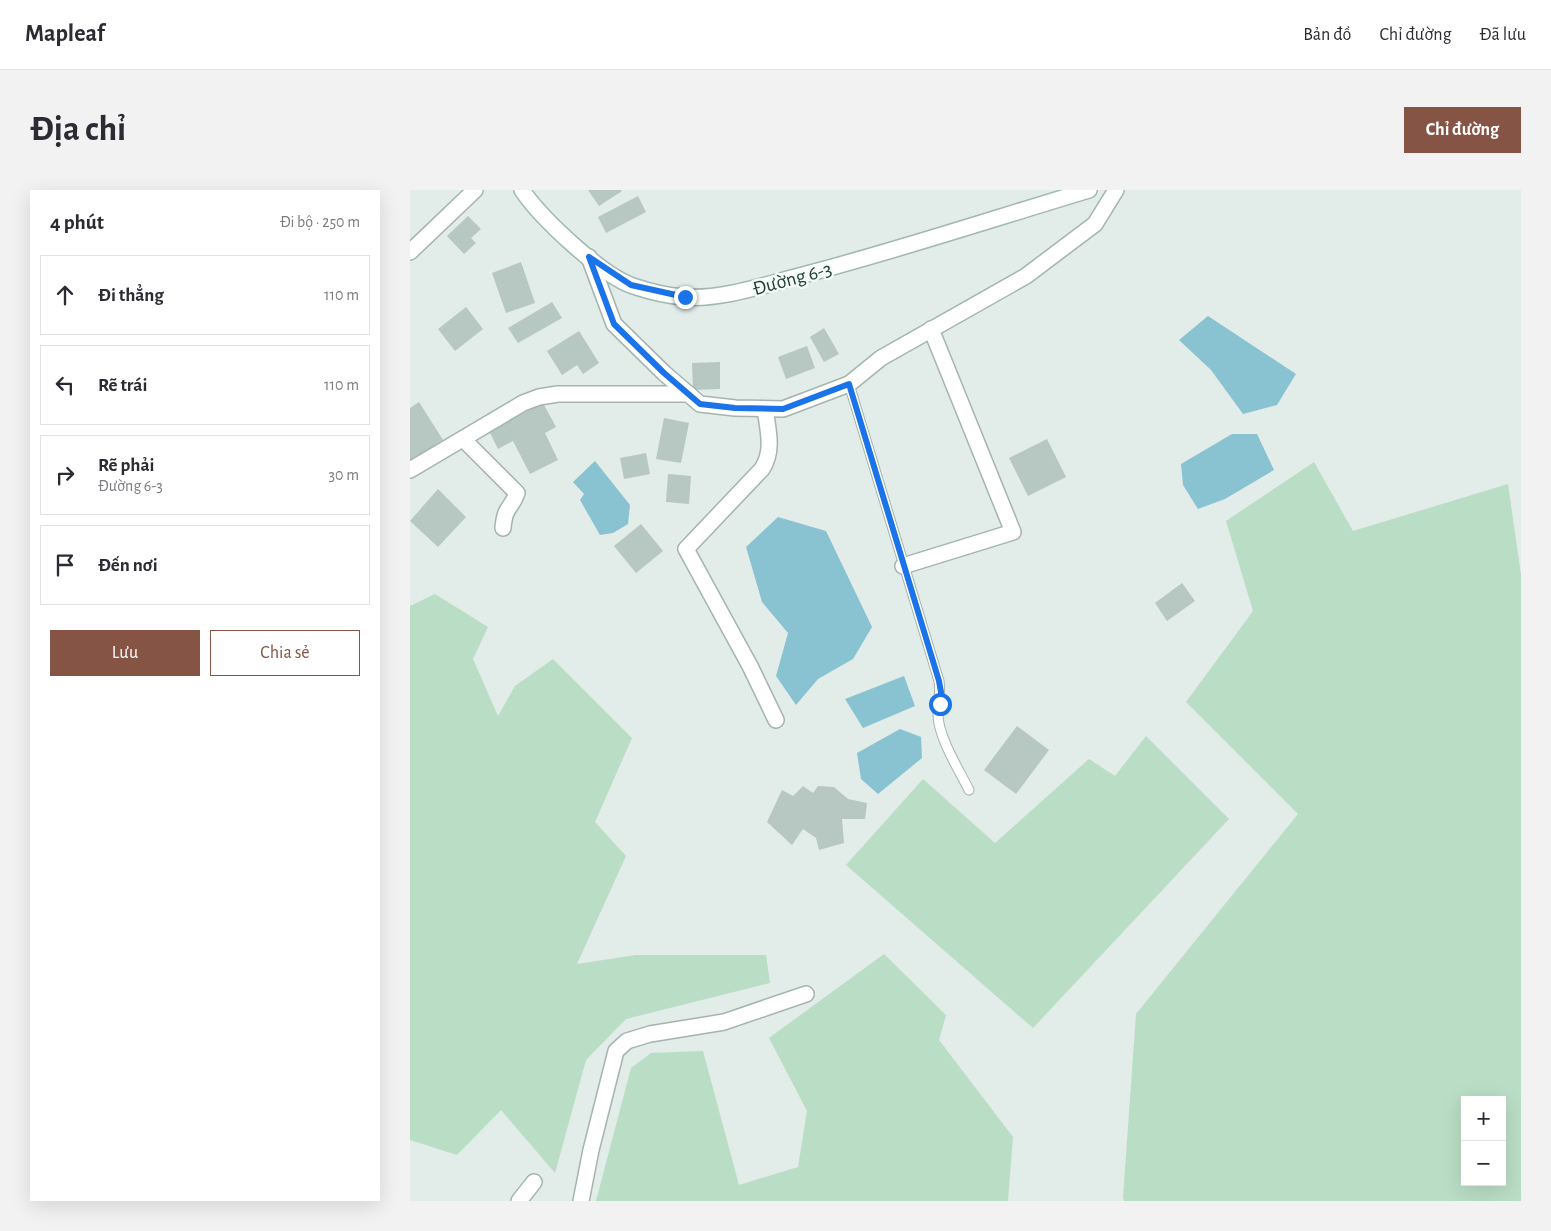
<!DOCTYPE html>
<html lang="vi">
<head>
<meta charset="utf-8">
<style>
  :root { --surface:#fff; --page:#f2f2f3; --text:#2b2b33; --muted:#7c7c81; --line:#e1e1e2; --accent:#855444 }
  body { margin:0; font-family:"Alegreya Sans",sans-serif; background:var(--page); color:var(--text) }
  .controls { position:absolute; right:15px; bottom:15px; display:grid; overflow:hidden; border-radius:0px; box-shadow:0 5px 20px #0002 }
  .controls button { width:45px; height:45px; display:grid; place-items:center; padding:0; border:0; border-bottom:1px solid var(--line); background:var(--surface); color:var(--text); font:25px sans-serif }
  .stop { position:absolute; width:15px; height:15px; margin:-11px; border:4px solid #1a73e8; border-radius:50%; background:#fff }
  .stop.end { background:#1a73e8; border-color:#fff; box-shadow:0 1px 5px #0008 }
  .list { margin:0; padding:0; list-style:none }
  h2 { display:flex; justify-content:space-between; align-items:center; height:65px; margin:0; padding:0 20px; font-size:21px }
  h2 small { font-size:16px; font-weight:400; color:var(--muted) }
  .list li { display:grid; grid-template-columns:32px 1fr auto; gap:15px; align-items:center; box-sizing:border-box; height:80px; margin:0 10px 10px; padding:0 10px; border:1px solid var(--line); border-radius:0px }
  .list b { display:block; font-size:19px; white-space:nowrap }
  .list p { margin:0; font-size:16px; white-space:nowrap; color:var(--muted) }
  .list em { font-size:16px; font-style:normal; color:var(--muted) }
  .actions { display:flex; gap:10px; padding:15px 20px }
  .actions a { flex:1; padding:11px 0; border:1px solid var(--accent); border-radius:0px; text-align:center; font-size:18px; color:var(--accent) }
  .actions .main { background:var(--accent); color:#fff }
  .icon { flex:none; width:28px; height:28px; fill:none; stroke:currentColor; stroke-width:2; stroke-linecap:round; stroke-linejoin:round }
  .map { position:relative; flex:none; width:1111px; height:1011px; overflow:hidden; border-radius:0px }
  header { display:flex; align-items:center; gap:30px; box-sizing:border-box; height:70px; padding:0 25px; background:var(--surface); border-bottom:1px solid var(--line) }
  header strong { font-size:24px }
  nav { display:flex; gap:28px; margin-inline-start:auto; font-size:18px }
  .intro { display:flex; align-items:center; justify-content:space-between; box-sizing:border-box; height:120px; padding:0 30px }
  h1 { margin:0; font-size:35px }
  .button { padding:12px 22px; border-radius:0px; background:var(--accent); color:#fff; font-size:18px; font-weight:700 }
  main { display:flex; gap:30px; padding:0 30px }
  aside { flex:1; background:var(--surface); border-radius:0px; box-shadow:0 5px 20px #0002 }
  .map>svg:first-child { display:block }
</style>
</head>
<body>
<header>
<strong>Mapleaf</strong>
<nav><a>Bản đồ</a><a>Chỉ đường</a><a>Đã lưu</a></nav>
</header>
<div class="intro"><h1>Địa chỉ</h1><a class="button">Chỉ đường</a></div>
<main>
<aside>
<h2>4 phút<small>Đi bộ · 250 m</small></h2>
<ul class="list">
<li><svg class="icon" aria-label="ahead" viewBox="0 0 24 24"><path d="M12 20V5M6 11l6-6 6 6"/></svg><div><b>Đi thẳng</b></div><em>110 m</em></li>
<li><svg class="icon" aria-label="left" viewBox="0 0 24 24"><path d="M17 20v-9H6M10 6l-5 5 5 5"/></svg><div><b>Rẽ trái</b></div><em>110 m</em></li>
<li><svg class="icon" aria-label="right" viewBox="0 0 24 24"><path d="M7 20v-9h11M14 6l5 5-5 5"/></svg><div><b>Rẽ phải</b><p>Đường 6-3</p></div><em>30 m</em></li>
<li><svg class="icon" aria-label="arrive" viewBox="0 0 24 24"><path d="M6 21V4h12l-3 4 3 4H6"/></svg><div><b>Đến nơi</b></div></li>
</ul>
<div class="actions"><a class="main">Lưu</a><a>Chia sẻ</a></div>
</aside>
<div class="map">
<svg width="1111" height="1011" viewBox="0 0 1111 1011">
  <rect width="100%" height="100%" fill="#e2ece8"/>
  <g fill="#baddc5" fill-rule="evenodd">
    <path d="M904,272L943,341L1098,294L1111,385V1011H714L713,1007L726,824L888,624L776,512L843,421L816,331ZM1055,910H1092V992H1055Z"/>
    <path d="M25,404L78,437L63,469L88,526L105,496L143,469L222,548L185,632L216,666L167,774L226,765H356L360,793L216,829L176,870L145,983L91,920L47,965L0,950V416Z"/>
    <path d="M736,546L819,629L623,838L436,675L513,589L585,653L679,569L705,586Z"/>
    <path d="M474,764L536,825L529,850L603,947L598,1011H186L221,878L241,863L293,861L329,995L388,977L397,921L359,848Z"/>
  </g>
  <g fill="#89c3d2">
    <path d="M798,126L886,184L867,215L833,224L801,180L769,150Z"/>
    <path d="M822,244H847L864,280L815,309L788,319L773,295L771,274Z"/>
    <path d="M185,271L220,315L218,334L203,343L190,345L170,310L174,304L163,292Z"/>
    <path d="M368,327L416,341L462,437L443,469L408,489L386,515L366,486L378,443L352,412L336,357Z"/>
    <path d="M494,486L505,516L453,538L435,509Z"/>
    <path d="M490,539L511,547L512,568L468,604L451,589L447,563Z"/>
  </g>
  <g fill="#b7c7c1">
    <path d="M178,0H211L212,1L189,16Z"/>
    <path d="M228,6L236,22L196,43L188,27Z"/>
    <path d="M58,26L71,39L61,48L66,53L54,64L37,46Z"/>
    <path d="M111,72L125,113L96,123L82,83Z"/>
    <path d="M142,112L152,128L108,153L98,138Z"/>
    <path d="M56,117L73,139L45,161L28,139Z"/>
    <path d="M414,138L429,164L414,172L400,147Z"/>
    <path d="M169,141L189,173L173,184L167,175L152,185L137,161Z"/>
    <path d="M397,156L405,178L376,189L368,167Z"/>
    <path d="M310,172V199L283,200L282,173Z"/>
    <path d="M9,212L33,250L0,271V218Z"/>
    <path d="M133,213L146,237L135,243L148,270L120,284L103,251L88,259L79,241Z"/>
    <path d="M254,228L279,233L271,273L246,269Z"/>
    <path d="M637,249L656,287L618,306L599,268Z"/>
    <path d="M236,263L240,284L214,289L210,268Z"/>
    <path d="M258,284L281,286L279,314L256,312Z"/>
    <path d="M28,299L56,327L28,357L0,331Z"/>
    <path d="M231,334L253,361L226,383L204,356Z"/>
    <path d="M772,393L785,411L757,431L745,413Z"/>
    <path d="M607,536L639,560L606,604L574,580Z"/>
    <path d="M393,596L403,603L408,596L424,597L438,609L457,613L455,629H432L434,653L409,660L406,648L393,639L382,655L357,632L372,600L383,606Z"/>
  </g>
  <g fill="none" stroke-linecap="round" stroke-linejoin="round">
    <g stroke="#a5b4af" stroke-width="11">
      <path id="lane" d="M439,194L529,491C531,503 528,514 528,526C529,548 549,580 559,600"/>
    </g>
    <g stroke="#a5b4af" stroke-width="18">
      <g id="street">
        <path d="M0,62L65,0"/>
        <path d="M179,67L204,134L254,183L290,214L325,218L373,219L439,194L471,168L616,86L685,34L706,0"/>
        <path d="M355,219C358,240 364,261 352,279L276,359L340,476L366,530"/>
        <path d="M53,249L107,303C101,320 95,315 93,338"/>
        <path d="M0,280L113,213L129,207L148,204H279"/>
        <path d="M493,376L603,342L521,139"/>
        <path d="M109,1011L124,992"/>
        <path d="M171,1011L181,960L206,861L217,851L240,844L314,832L396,804"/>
      </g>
    </g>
    <g stroke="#a0b8b1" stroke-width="18">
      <path id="secondary" d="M112,0C130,27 191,85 223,96C238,101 258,106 274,107C311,110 354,95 389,86C486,61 582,29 679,0"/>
    </g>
    <use href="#lane" stroke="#fff" stroke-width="9"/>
    <use href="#street" stroke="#fff" stroke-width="15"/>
    <use href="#secondary" stroke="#fff" stroke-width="15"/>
  </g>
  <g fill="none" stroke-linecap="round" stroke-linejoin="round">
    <path stroke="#1a73e8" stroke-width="6" d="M275,107L221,95L179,67L204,134L254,183L290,214L325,218L373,219L439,194L529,491L531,502L530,514"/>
  </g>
  <g text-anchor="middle" stroke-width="5" stroke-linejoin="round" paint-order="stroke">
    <g font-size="20" fill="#223d37" stroke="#f2f9f6">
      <text transform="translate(382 88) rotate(-15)" y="7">Đường 6-3</text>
    </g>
  </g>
</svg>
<div class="controls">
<button>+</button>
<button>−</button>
</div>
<div class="stop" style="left:530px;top:514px"></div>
<div class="stop end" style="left:275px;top:107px"></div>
</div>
</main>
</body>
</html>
